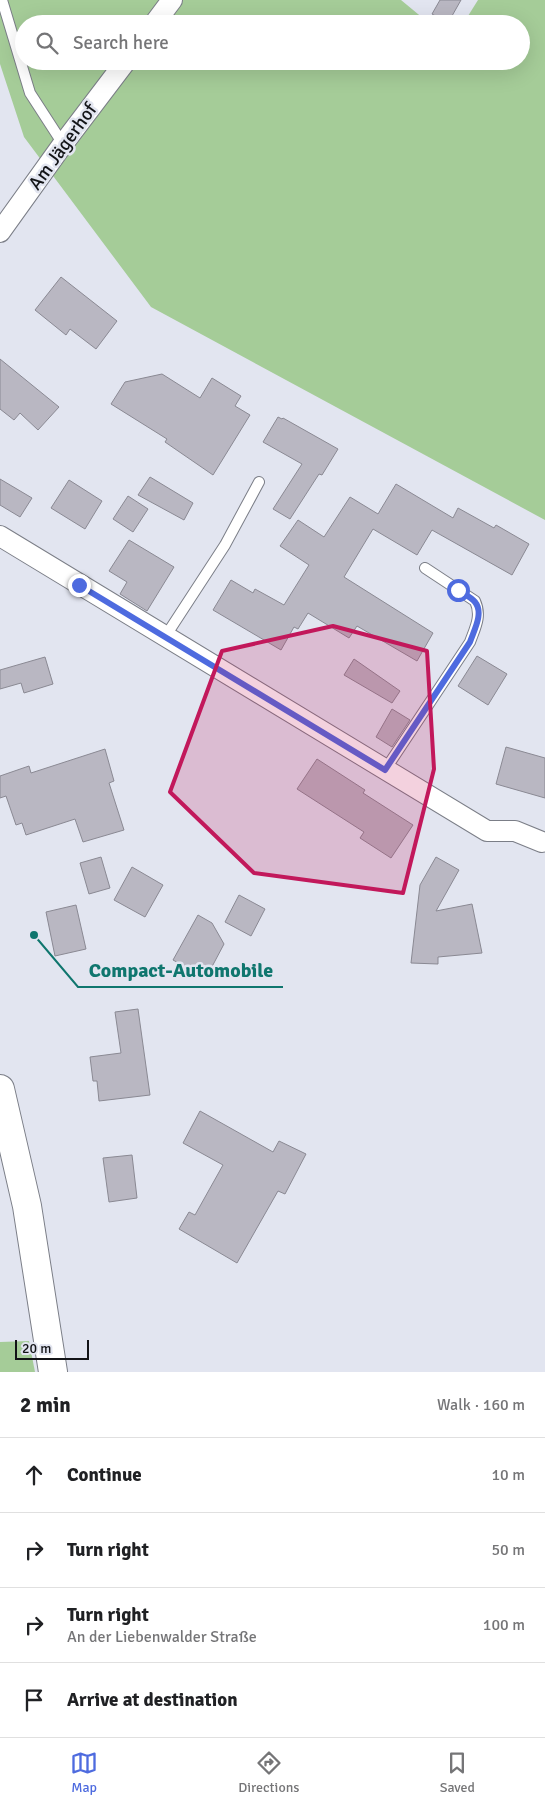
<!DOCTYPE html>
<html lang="en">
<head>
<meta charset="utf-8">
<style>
  :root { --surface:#fff; --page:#f6f6f6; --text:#202124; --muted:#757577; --line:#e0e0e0; --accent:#4e6bdf }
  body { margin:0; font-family:Signika,sans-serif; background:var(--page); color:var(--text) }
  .scale { position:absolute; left:15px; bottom:12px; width:74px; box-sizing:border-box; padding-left:5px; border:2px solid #131417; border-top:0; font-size:14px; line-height:18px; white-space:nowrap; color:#131417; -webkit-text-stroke:4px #e2e5f0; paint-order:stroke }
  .stop { position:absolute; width:15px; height:15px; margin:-11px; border:4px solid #4e6bdf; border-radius:50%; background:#fff }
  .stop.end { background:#4e6bdf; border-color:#fff; box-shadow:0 1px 5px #0008 }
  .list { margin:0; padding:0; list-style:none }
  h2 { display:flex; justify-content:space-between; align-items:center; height:65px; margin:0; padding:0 20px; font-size:21px }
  h2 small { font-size:16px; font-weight:400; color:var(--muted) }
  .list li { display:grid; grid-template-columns:32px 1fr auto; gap:15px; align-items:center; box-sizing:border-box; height:75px; padding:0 20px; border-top:1px solid var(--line) }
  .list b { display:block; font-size:19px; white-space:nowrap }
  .list p { margin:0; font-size:16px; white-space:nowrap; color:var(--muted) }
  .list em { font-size:16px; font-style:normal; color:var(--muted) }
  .icon { flex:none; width:28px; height:28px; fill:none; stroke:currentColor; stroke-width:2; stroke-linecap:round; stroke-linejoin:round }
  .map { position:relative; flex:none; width:545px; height:1372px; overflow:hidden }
  .search { position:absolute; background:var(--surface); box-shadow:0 5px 20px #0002; left:15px; right:15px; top:15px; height:55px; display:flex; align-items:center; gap:12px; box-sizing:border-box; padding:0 18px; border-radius:28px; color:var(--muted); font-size:19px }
  .sheet { height:365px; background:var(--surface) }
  nav { display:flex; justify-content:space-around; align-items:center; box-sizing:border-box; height:70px; border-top:1px solid var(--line); background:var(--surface); font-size:14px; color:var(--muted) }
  nav a { display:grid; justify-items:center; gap:2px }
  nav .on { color:var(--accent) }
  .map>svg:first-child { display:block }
</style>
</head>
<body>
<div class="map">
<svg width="545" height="1372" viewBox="0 0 545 1372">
  <rect width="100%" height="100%" fill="#e2e5f0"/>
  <g fill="#a5cc98">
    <path d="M0,0H401L430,24H24V61H521V24H463L478,0H545V520L151,307L24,137L0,64Z"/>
    <path d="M29,1341L35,1372H0V1342Z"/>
  </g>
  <g fill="#b9b7c2" stroke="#8a8993">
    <path d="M440,0H461L448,23L432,14Z"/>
    <path d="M61,277L117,321L96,349L70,329L66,335L35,310Z"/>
    <path d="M0,359L59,407L38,430L20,413L14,420L0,409Z"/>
    <path d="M162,374L200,398L212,378L241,396L235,406L250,415L213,475L165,442L167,439L111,404L125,382Z"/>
    <path d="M278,417L282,419L283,418L338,449L322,475L319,474L290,519L273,509L302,464L263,442Z"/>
    <path d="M150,477L193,503L184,520L138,495Z"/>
    <path d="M0,479L32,498L20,517L0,505Z"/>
    <path d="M69,480L102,501L85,529L51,508Z"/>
    <path d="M396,484L453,518L458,508L494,528L496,525L529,544L512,575L432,530L417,555L373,529L344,577L433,633L417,661L357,626L349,638L308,613L298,629L294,627L281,650L213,610L231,580L253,593L255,589L284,605L309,565L280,546L298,520L324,537L350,497L378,514Z"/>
    <path d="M128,496L148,509L133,532L113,519Z"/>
    <path d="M129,540L174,567L147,611L120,594L127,582L109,571Z"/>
    <path d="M477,656L507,674L488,705L458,686Z"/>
    <path d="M45,657L53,684L24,693L21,683L0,689V670Z"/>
    <path d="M354,659L400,691L392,703L344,675Z"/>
    <path d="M392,709L410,720L392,747L376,737Z"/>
    <path d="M506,747L545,758V798L496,784Z"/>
    <path d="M105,749L114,781L109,783L124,830L83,842L75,819L26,835L22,823L16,825L6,796L0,798V776L29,766L31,773Z"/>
    <path d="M317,759L365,790L363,793L413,825L391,858L360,838L364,832L297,789Z"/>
    <path d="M101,857L110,888L89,894L80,863Z"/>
    <path d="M436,857L459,870L436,911L472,904L482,953L438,957V964L411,963L420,885Z"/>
    <path d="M132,867L163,885L145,917L114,900Z"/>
    <path d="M239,895L265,909L251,936L225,922Z"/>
    <path d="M76,905L86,949L55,956L46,912Z"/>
    <path d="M198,915L212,923L224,944L206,978L173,960Z"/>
    <path d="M138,1009L150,1095L99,1101L97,1081H93L90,1057L121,1053L115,1012Z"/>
    <path d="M200,1111L273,1152L279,1141L306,1154L285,1194L278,1191L237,1263L179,1229L189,1212L195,1215L223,1165L183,1143Z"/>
    <path d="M132,1155L137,1198L109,1202L103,1158Z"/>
  </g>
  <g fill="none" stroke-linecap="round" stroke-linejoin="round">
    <g stroke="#7b7e87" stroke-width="12">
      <g id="service">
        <path d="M2,0L30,93L63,144"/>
        <path d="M165,637L225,545L259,482"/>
        <path d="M385,770L470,642C475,628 482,616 475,601L425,568"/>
      </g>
    </g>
    <g stroke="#7b7e87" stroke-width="22">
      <g id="minor">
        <path d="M154,24L172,0"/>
        <path d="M0,232L63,144L126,61"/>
        <path d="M0,536L487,831H515L542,842"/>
      </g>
    </g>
    <g stroke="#7b7e87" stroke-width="30">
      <path id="secondary" d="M0,1089L27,1206L53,1372"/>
    </g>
    <use href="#service" stroke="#fff" stroke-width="10"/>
    <use href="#minor" stroke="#fff" stroke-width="20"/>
    <use href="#secondary" stroke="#fff" stroke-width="28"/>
  </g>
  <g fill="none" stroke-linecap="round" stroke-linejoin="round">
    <path stroke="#4e6bdf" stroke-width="6" d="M79,585L385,770L470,642C474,630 484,613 475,602C471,597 464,594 458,590"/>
  </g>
  <path fill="#c2185b" fill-opacity="0.2" stroke="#c2185b" stroke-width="4" stroke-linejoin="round" d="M333,626L427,651L434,769L403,893L254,873L170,792L222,651Z"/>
  <g text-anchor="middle" stroke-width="5" stroke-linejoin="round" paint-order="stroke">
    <g font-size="19" fill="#131417" stroke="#e2e5f0">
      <text transform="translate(62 146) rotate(-54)" y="7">Am Jägerhof</text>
    </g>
  </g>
  <path fill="none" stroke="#0f766e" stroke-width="2" d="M34 935L78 987H283"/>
  <circle fill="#0f766e" stroke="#e2e5f0" stroke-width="2" cx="34" cy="935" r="5"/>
  <g font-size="20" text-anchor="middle" font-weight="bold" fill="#0f766e" stroke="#e2e5f0" stroke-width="5" stroke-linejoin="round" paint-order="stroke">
    <text x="181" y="977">Compact-Automobile</text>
  </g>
</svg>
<div class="scale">20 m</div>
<div class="stop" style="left:458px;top:590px"></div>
<div class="stop end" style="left:79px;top:585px"></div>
<div class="search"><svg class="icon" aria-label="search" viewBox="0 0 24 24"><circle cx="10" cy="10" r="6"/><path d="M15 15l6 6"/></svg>Search here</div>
</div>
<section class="sheet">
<h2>2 min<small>Walk · 160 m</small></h2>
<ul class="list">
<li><svg class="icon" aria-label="ahead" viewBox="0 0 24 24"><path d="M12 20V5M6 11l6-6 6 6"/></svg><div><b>Continue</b></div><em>10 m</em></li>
<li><svg class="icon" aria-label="right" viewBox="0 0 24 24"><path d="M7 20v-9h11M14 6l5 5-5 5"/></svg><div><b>Turn right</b></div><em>50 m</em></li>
<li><svg class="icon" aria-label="right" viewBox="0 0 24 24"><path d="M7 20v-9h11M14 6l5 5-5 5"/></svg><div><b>Turn right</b><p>An der Liebenwalder Straße</p></div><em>100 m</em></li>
<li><svg class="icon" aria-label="arrive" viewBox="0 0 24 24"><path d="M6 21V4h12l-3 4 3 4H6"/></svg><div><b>Arrive at destination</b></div></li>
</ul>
</section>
<nav>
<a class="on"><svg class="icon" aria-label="map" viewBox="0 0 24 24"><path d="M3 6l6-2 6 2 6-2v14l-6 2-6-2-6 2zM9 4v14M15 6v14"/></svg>Map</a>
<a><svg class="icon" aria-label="directions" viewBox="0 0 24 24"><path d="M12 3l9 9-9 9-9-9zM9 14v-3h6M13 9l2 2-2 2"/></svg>Directions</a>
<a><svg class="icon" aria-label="saved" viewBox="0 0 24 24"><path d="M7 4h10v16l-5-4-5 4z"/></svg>Saved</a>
</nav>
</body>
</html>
